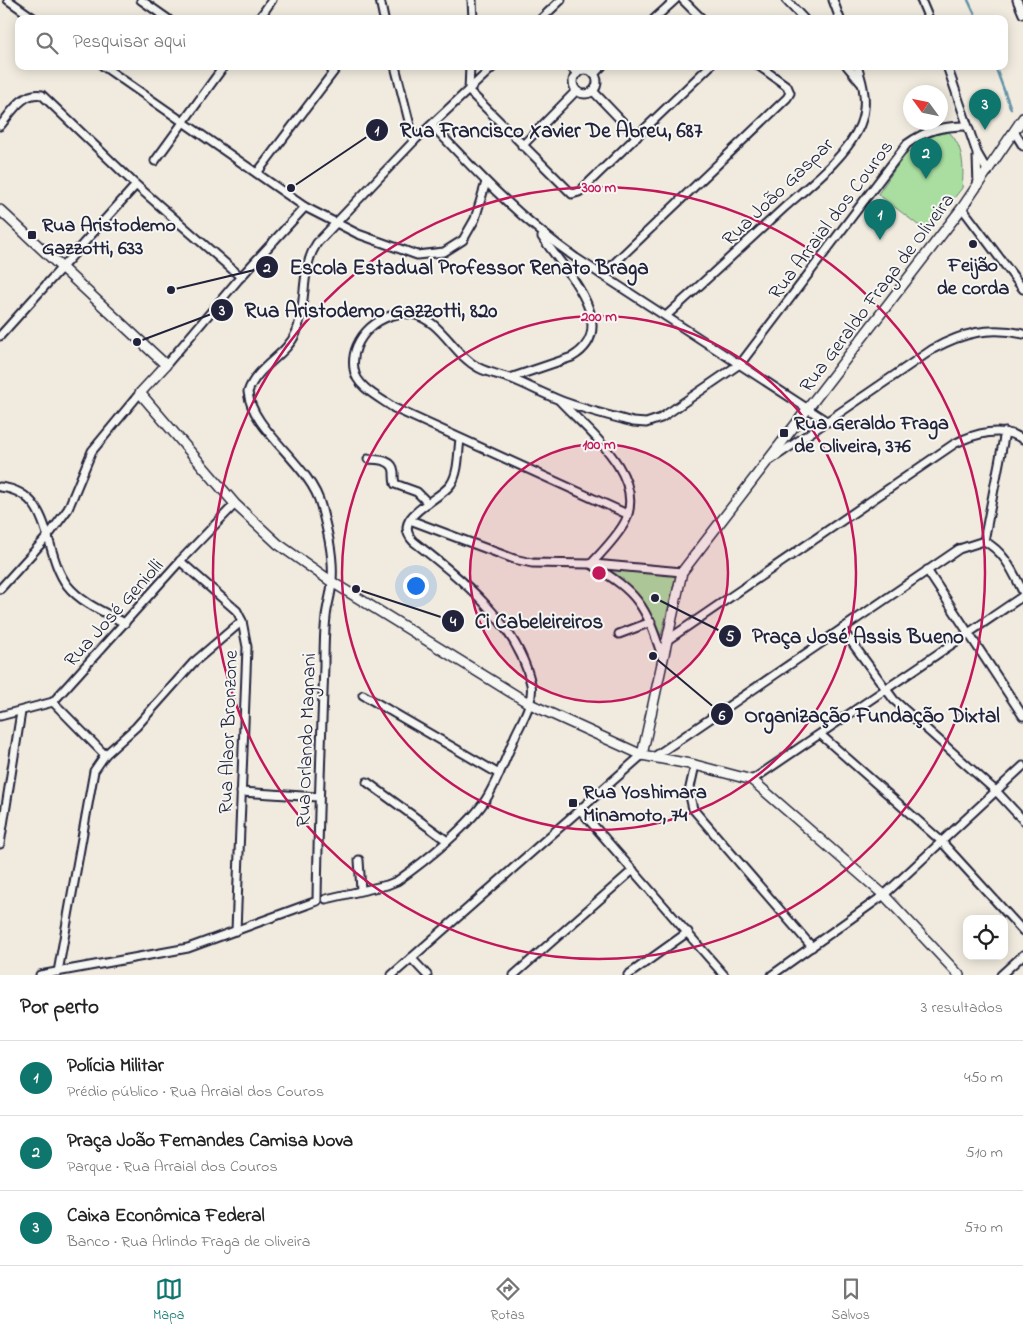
<!DOCTYPE html>
<html lang="pt">
<head>
<meta charset="utf-8">
<style>
  :root { --surface:#fff; --page:#f6f6f6; --text:#222; --muted:#767676; --line:#e0e0e0; --accent:#0f766e }
  body { margin:0; font-family:"Indie Flower",sans-serif; background:var(--page); color:var(--text) }
  .controls { position:absolute; right:15px; bottom:15px; display:grid; overflow:hidden; border-radius:10px; box-shadow:0 2px 12px #0003 }
  .controls button { width:45px; height:45px; display:grid; place-items:center; padding:0; border:0; border-bottom:1px solid var(--line); background:var(--surface); color:var(--text); font:25px sans-serif }
  .compass { position:absolute; left:903px; top:85px; width:45px; height:45px; border-radius:50%; background:var(--surface); box-shadow:0 2px 12px #0003; rotate:303deg }
  .you { position:absolute; left:415px; top:585px; width:18px; height:18px; margin:-12px; border:4px solid #fff; border-radius:50%; background:#1a73e8; box-shadow:0 0 0 8px #1a73e833 }
  .badge { display:grid; place-items:center; width:32px; height:32px; border-radius:50%; background:var(--accent); color:#fff; font-size:16px; font-weight:700 }
  .pin { position:absolute; translate:-50% -41px; filter:drop-shadow(0 1px 2px #0008) }
  .pin::after { content:''; position:absolute; top:26px; width:18px; height:15px; background:inherit; clip-path:polygon(0 0,100% 0,50% 100%) }
  .list { margin:0; padding:0; list-style:none }
  h2 { display:flex; justify-content:space-between; align-items:center; height:65px; margin:0; padding:0 20px; font-size:21px }
  h2 small { font-size:16px; font-weight:400; color:var(--muted) }
  .list li { display:grid; grid-template-columns:32px 1fr auto; gap:15px; align-items:center; box-sizing:border-box; height:75px; padding:0 20px; border-top:1px solid var(--line) }
  .list b { display:block; font-size:19px; white-space:nowrap }
  .list p { margin:0; font-size:16px; white-space:nowrap; color:var(--muted) }
  .list em { font-size:16px; font-style:normal; color:var(--muted) }
  .icon { flex:none; width:28px; height:28px; fill:none; stroke:currentColor; stroke-width:2; stroke-linecap:round; stroke-linejoin:round }
  .map { position:relative; flex:none; width:1023px; height:975px; overflow:hidden }
  .search { position:absolute; background:var(--surface); box-shadow:0 2px 12px #0003; left:15px; right:15px; top:15px; height:55px; display:flex; align-items:center; gap:12px; box-sizing:border-box; padding:0 18px; border-radius:10px; color:var(--muted); font-size:19px }
  .sheet { height:290px; background:var(--surface) }
  nav { display:flex; justify-content:space-around; align-items:center; box-sizing:border-box; height:70px; border-top:1px solid var(--line); background:var(--surface); font-size:14px; color:var(--muted) }
  nav a { display:grid; justify-items:center; gap:2px }
  nav .on { color:var(--accent) }
  .map>svg:first-child { display:block }
</style>
</head>
<body>
<div class="map">
<svg width="1023" height="975" viewBox="0 0 1023 975">
  <rect width="100%" height="100%" fill="#f1ebdf"/>
  <filter id="ink" filterUnits="userSpaceOnUse"><feTurbulence type="fractalNoise" baseFrequency=".02" numOctaves="2"/><feDisplacementMap in="SourceGraphic" scale="10" xChannelSelector="R" yChannelSelector="G"/><feConvolveMatrix kernelMatrix="1 2 1 2 8 2 1 2 1" color-interpolation-filters="sRGB"/></filter>
  <g filter="url(#ink)">
    <g fill="#a9dea0" stroke="#66806e">
      <path d="M949,132C964,147 964,168 962,188L927,232L878,194C898,166 910,137 949,132Z"/>
      <path d="M605,567L676,576L661,636C644,602 636,589 605,567Z"/>
    </g>
    <g fill="none" stroke-linecap="round" stroke-linejoin="round">
      <g stroke="#6392a6" stroke-width="2.5">
        <path d="M968,0L977,19"/>
        <path d="M995,66L1011,109"/>
      </g>
      <g stroke="#22223b" stroke-width="11">
        <g id="minor">
          <path d="M8,0L35,19"/>
          <path d="M141,0L168,19"/>
          <path d="M380,0L384,19"/>
          <path d="M472,0L473,19"/>
          <path d="M683,0L702,19"/>
          <path d="M786,0L804,19"/>
          <path d="M833,0L840,19"/>
          <path d="M921,0L929,19"/>
          <path d="M1017,0L1023,14"/>
          <path d="M259,19L272,0"/>
          <path d="M541,19L561,0"/>
          <path d="M654,19L675,0"/>
          <path d="M103,66L305,207L358,234L417,255L444,252L463,240L475,219L486,182"/>
          <path d="M395,66L414,141"/>
          <path d="M470,66L469,91L572,194L579,192L710,66"/>
          <path d="M570,66L577,74"/>
          <path d="M847,66L861,83"/>
          <path d="M947,66L977,153L988,172"/>
          <circle cx="585" cy="82" r="12"/>
          <path d="M594,74L602,66"/>
          <path d="M593,91L637,137"/>
          <path d="M432,125C478,174 520,219 576,258L828,422"/>
          <path d="M0,126C11,113 23,91 42,95L136,185L241,277"/>
          <path d="M1015,133L1023,146"/>
          <path d="M522,146L576,91"/>
          <path d="M977,156L978,186"/>
          <path d="M155,161L224,66"/>
          <path d="M257,173L338,66"/>
          <path d="M962,208L1023,289"/>
          <path d="M602,275L787,98L790,93L787,86L759,66"/>
          <path d="M666,316C706,280 746,243 786,206C810,185 848,155 860,125C868,105 864,86 857,66"/>
          <path d="M0,336L136,185"/>
          <path d="M166,365L238,280L305,207"/>
          <path d="M510,378L572,357C623,327 563,268 542,237"/>
          <path d="M368,459C378,460 393,459 394,472C394,477 394,480 395,484L417,492L428,503"/>
          <path d="M769,461L933,349C962,333 990,326 1023,334"/>
          <path d="M0,487C54,493 42,551 67,585C81,603 106,613 125,623"/>
          <path d="M627,514L394,408C380,398 356,387 354,369C349,337 383,309 412,314C442,320 453,355 479,368C489,373 501,375 512,379C527,385 542,393 557,399C581,409 608,415 633,422L646,423L661,418L741,363L907,144C926,130 943,126 966,126"/>
          <path d="M410,520L514,559L532,563L591,564C603,551 617,537 625,522C647,476 588,431 560,401"/>
          <path d="M984,541L1005,432"/>
          <path d="M180,561L237,611L242,621L247,647L236,931"/>
          <path d="M591,564C638,593 645,604 662,656"/>
          <path d="M594,564L682,572"/>
          <path d="M927,570L1023,716"/>
          <path d="M0,589L48,536L68,509L92,451L140,393"/>
          <path d="M842,629L894,700L997,792L1023,820"/>
          <path d="M619,634L651,622"/>
          <path d="M666,641L954,444C975,433 1002,426 1023,439"/>
          <path d="M363,695L499,774"/>
          <path d="M53,702L105,755"/>
          <path d="M0,716L53,702L180,561L235,504"/>
          <path d="M821,735L941,841L1023,931"/>
          <path d="M654,757L959,549L984,541C1005,552 1013,572 1023,592"/>
          <path d="M695,765L689,792L693,809L812,947"/>
          <path d="M752,780L1023,596"/>
          <path d="M367,782L446,840"/>
          <path d="M241,792L318,797"/>
          <path d="M581,811L724,975"/>
          <path d="M0,844L21,712"/>
          <path d="M359,860L361,890"/>
          <path d="M326,899L387,885L397,881C424,862 472,824 488,796C499,777 507,755 516,734C523,719 534,702 531,684C518,623 460,578 413,541C390,516 441,500 451,484C459,472 458,453 460,439"/>
          <path d="M411,958L427,975"/>
          <path d="M58,972L94,771L105,755L136,727L193,663L242,621"/>
          <path d="M40,975L188,948L317,901C318,823 321,745 324,666C324,650 324,634 326,617C327,605 332,593 332,580C334,556 327,529 321,506C311,465 252,431 248,392C256,367 286,356 296,333C308,303 299,271 317,243L414,141L494,66"/>
          <path d="M392,975L642,755"/>
          <path d="M514,975L633,870"/>
          <path d="M628,975L688,932"/>
          <path d="M772,975L884,895L1023,766"/>
          <path d="M1001,975L1023,955"/>
        </g>
      </g>
      <g stroke="#22223b" stroke-width="12">
        <path id="tertiary" d="M0,210L166,365L140,393L235,504L278,544L332,582L530,704L642,755"/>
      </g>
      <g stroke="#22223b" stroke-width="12">
        <path id="secondary" d="M959,975L884,895L752,780L695,765L642,755L682,572L962,208L1023,118"/>
      </g>
      <use href="#minor" stroke="#f6f6f2" stroke-width="7"/>
      <use href="#tertiary" stroke="#f6f6f2" stroke-width="9"/>
      <use href="#secondary" stroke="#f6f6f2" stroke-width="9"/>
    </g>
  </g>
  <circle cx="599" cy="573" r="129" fill="#c2185b" fill-opacity=".12"/>
  <g fill="none" stroke="#c2185b" stroke-width="2.5">
    <circle cx="599" cy="573" r="129"/>
    <circle cx="599" cy="573" r="257"/>
    <circle cx="599" cy="573" r="386"/>
  </g>
  <g fill="#22223b" stroke="#f6f6f2" stroke-width="2">
    <rect x="27" y="230" width="10" height="10" rx="2.5"/>
    <circle cx="973" cy="244" r="5"/>
    <rect x="779" y="428" width="10" height="10" rx="2.5"/>
    <rect x="568" y="798" width="10" height="10" rx="2.5"/>
  </g>
  <g text-anchor="middle" stroke-width="4" stroke-linejoin="round" paint-order="stroke">
    <g font-size="20" fill="#22223b" stroke="#f6f6f2">
      <text transform="translate(777 191) rotate(-44)" y="7">Rua João Gaspar</text>
      <text transform="translate(830 219) rotate(-53)" y="7">Rua Arraial dos Couros</text>
      <text transform="translate(876 292) rotate(-53)" y="7">Rua Geraldo Fraga de Oliveira</text>
      <text transform="translate(113 612) rotate(-48)" y="7">Rua José Geniolli</text>
      <text transform="translate(227 732) rotate(-88)" y="7">Rua Alaor Bronzone</text>
      <text transform="translate(305 740) rotate(-88)" y="7">Rua Orlando Magnani</text>
    </g>
    <g font-size="20" font-weight="bold" fill="#22223b" stroke="#f6f6f2" text-anchor="start">
      <text x="42" y="231">Rua Aristodemo<tspan x="42" dy="23">Gazzotti, 633</tspan></text>
      <text x="973" y="271" text-anchor="middle">Feijão<tspan x="973" dy="23">de corda</tspan></text>
      <text x="794" y="429">Rua Geraldo Fraga<tspan x="794" dy="23">de Oliveira, 376</tspan></text>
      <text x="583" y="798">Rua Yoshimara<tspan x="583" dy="23">Minamoto, 74</tspan></text>
    </g>
  </g>
  <circle cx="599" cy="573" r="8" fill="#c2185b" stroke="#f6f6f2" stroke-width="2.5"/>
  <g font-size="15" text-anchor="middle" font-weight="bold" fill="#c2185b" stroke="#f6f6f2" stroke-width="4" stroke-linejoin="round" paint-order="stroke">
    <text x="599" y="192">300 m</text>
    <text x="599" y="321">200 m</text>
    <text x="599" y="449">100 m</text>
  </g>
  <path fill="none" stroke="#22223b" stroke-width="2" d="M291 188L377 130M171 290L267 267M137 342L222 310M356 589L453 621M655 598L730 636M653 656L722 714"/>
  <g fill="#22223b" stroke="#f6f6f2" stroke-width="2">
    <circle cx="291" cy="188" r="5"/>
    <circle cx="171" cy="290" r="5"/>
    <circle cx="137" cy="342" r="5"/>
    <circle cx="356" cy="589" r="5"/>
    <circle cx="655" cy="598" r="5"/>
    <circle cx="653" cy="656" r="5"/>
    <circle cx="377" cy="130" r="12"/>
    <circle cx="267" cy="267" r="12"/>
    <circle cx="222" cy="310" r="12"/>
    <circle cx="453" cy="621" r="12"/>
    <circle cx="730" cy="636" r="12"/>
    <circle cx="722" cy="714" r="12"/>
  </g>
  <g font-size="15" text-anchor="middle" font-weight="bold" fill="#fff">
    <text x="377" y="135">1</text>
    <text x="267" y="272">2</text>
    <text x="222" y="315">3</text>
    <text x="453" y="626">4</text>
    <text x="730" y="641">5</text>
    <text x="722" y="720">6</text>
  </g>
  <g font-size="21" text-anchor="middle" font-weight="bold" fill="#22223b" stroke="#f6f6f2" stroke-width="4" stroke-linejoin="round" paint-order="stroke">
    <text x="551" y="137">Rua Francisco Xavier De Abreu, 687</text>
    <text x="469" y="274">Escola Estadual Professor Renato Braga</text>
    <text x="371" y="317">Rua Aristodemo Gazzotti, 820</text>
    <text x="539" y="628">Ci Cabeleireiros</text>
    <text x="858" y="643">Praça José Assis Bueno</text>
    <text x="872" y="722">Organização Fundação Dixtal</text>
  </g>
</svg>
<div class="controls">
<button><svg class="icon" aria-label="locate" viewBox="0 0 24 24"><circle cx="12" cy="12" r="6"/><path d="M12 2v4M12 18v4M2 12h4M18 12h4"/></svg></button>
</div>
<svg class="compass" viewBox="-18 -18 36 36"><path d="M0-13l5 13h-10z" fill="#e53935"/><path d="M0 13l5-13h-10z" fill="#767676"/></svg>
<div class="you"></div>
<div class="pin badge" style="left:880px;top:240px">1</div>
<div class="pin badge" style="left:926px;top:179px">2</div>
<div class="pin badge" style="left:985px;top:130px">3</div>
<div class="search"><svg class="icon" aria-label="search" viewBox="0 0 24 24"><circle cx="10" cy="10" r="6"/><path d="M15 15l6 6"/></svg>Pesquisar aqui</div>
</div>
<section class="sheet">
<h2>Por perto<small>3 resultados</small></h2>
<ul class="list">
<li><span class="badge">1</span><div><b>Polícia Militar</b><p>Prédio público · Rua Arraial dos Couros</p></div><em>450 m</em></li>
<li><span class="badge">2</span><div><b>Praça João Fernandes Camisa Nova</b><p>Parque · Rua Arraial dos Couros</p></div><em>510 m</em></li>
<li><span class="badge">3</span><div><b>Caixa Econômica Federal</b><p>Banco · Rua Arlindo Fraga de Oliveira</p></div><em>570 m</em></li>
</ul>
</section>
<nav>
<a class="on"><svg class="icon" aria-label="map" viewBox="0 0 24 24"><path d="M3 6l6-2 6 2 6-2v14l-6 2-6-2-6 2zM9 4v14M15 6v14"/></svg>Mapa</a>
<a><svg class="icon" aria-label="directions" viewBox="0 0 24 24"><path d="M12 3l9 9-9 9-9-9zM9 14v-3h6M13 9l2 2-2 2"/></svg>Rotas</a>
<a><svg class="icon" aria-label="saved" viewBox="0 0 24 24"><path d="M7 4h10v16l-5-4-5 4z"/></svg>Salvos</a>
</nav>
</body>
</html>
